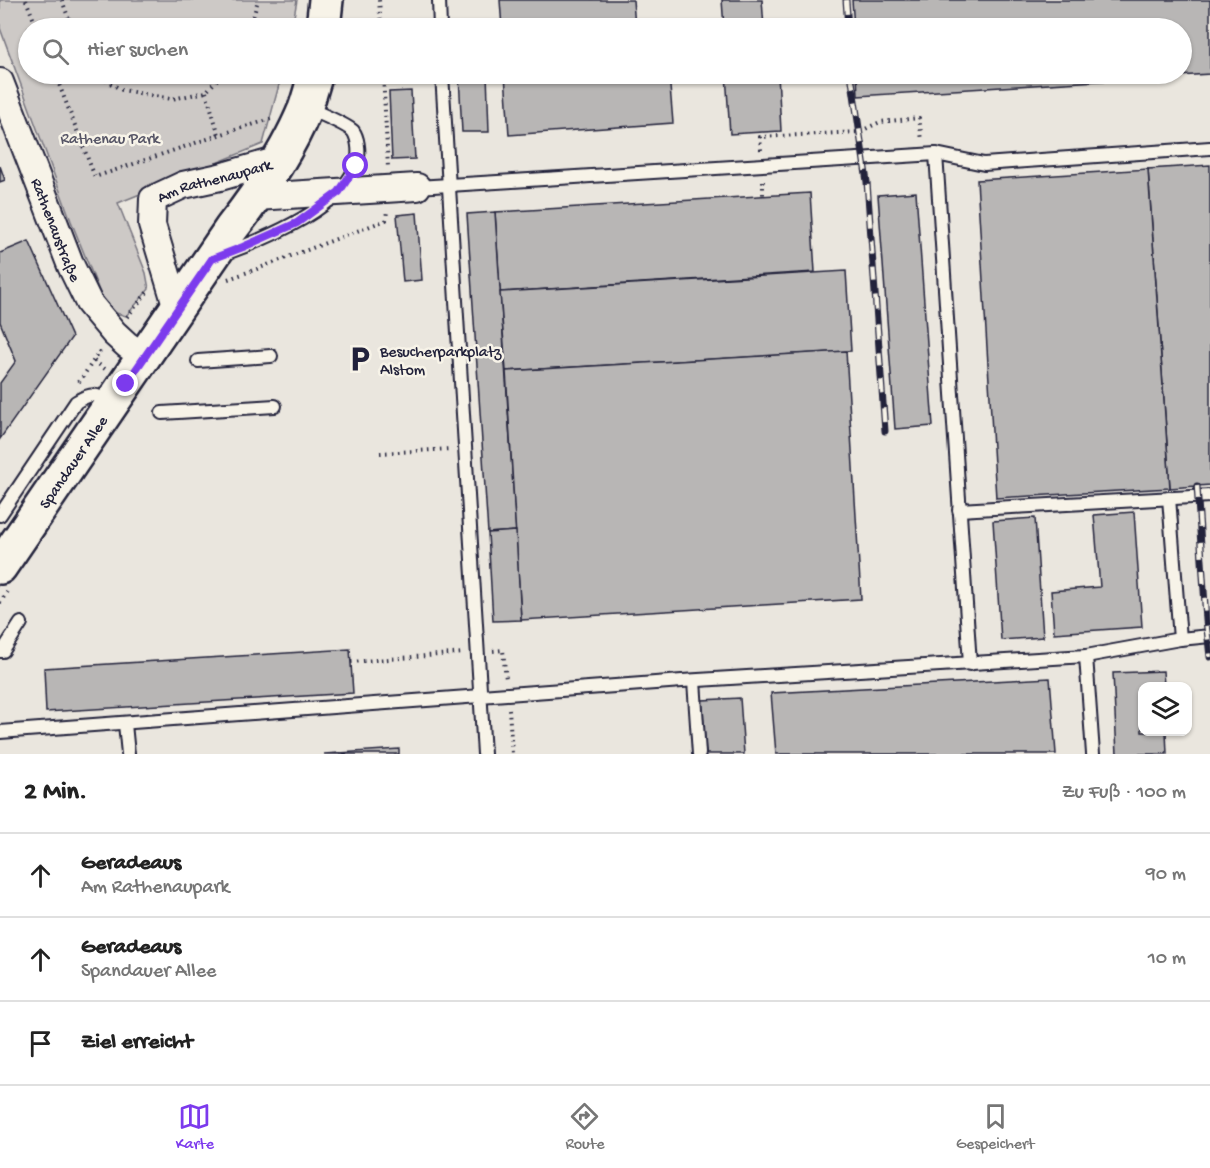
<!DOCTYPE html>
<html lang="de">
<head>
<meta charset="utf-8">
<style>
  :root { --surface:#fff; --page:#f6f6f6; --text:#222; --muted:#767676; --line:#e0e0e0; --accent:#7c3aed }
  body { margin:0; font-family:"Gochi Hand",sans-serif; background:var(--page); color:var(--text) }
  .controls { position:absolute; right:18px; bottom:18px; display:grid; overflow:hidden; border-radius:12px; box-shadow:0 2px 4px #0004 }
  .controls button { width:54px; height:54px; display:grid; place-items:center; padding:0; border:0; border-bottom:2px solid var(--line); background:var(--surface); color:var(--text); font:30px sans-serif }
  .stop { position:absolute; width:18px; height:18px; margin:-14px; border:4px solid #7c3aed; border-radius:50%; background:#fff }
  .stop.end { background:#7c3aed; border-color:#fff; box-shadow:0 2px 6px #0008 }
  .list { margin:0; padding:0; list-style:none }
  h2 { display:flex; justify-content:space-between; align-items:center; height:78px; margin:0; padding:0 24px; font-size:26px }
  h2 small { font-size:20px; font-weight:400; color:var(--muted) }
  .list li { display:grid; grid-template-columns:39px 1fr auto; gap:18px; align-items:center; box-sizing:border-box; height:84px; padding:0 24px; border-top:2px solid var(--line) }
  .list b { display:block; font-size:22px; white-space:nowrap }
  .list p { margin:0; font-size:20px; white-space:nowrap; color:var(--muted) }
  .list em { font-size:20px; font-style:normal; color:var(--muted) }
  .icon { flex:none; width:33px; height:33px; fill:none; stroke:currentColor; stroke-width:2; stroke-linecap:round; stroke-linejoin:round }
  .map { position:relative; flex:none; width:1210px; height:754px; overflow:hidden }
  .search { position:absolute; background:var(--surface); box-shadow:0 2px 4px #0004; left:18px; right:18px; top:18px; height:66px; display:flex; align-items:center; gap:15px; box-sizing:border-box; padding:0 21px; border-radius:33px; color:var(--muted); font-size:22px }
  .sheet { height:330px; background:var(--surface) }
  nav { display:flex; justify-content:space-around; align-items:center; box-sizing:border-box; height:84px; border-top:2px solid var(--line); background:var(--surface); font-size:16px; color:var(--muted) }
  nav a { display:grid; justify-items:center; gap:3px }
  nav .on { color:var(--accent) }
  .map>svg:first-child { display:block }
</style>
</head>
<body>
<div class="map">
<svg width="1210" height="754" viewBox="0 0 1210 754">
  <rect width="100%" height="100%" fill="#eae6de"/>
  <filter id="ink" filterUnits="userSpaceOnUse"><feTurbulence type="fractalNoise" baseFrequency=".0167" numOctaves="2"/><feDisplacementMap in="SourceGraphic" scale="12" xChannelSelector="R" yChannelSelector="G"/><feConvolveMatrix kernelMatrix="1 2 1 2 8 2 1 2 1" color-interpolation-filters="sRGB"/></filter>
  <g filter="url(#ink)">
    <path fill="#cdc9c6" stroke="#787680" stroke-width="1.5" d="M0,0H297L292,28H28V74H282L263,144L118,203L146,273L149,289L126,316L116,313L104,303L71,221L0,28Z"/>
    <g fill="#b8b6b5" stroke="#22223b" stroke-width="1.5">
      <path d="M500,0H633L635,28H502Z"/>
      <path d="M722,0H762L764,28H724Z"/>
      <path d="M852,0H1210V74L858,96L857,74H1182V28H854Z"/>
      <path d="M501,21L502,28H455V24Z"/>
      <path d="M487,74L489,132H462L459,76Z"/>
      <path d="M505,74H669L673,123L509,135Z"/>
      <path d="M726,74H778L781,131L730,134Z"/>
      <path d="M411,91L415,159L392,160L389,92Z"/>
      <path d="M1210,165V485L1170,488L1148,169Z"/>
      <path d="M0,166L5,180L0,182Z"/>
      <path d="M1148,169L1170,488L996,498L977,180Z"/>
      <path d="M916,192L933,426L895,429L878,195Z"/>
      <path d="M810,193L815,272L500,292L495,212Z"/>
      <path d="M495,212L516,531L488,533L467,214Z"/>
      <path d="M417,213L422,280L403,282L397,215Z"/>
      <path d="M29,241L72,337L0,439V383L16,361L0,322V253Z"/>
      <path d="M846,271L851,351L506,371L500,292Z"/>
      <path d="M846,351L861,599L521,620L506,371Z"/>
      <path d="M1134,512L1142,627L1054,633L1051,591L1100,587L1094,515Z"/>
      <path d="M1035,518L1043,637L1001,640L993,521Z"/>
      <path d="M516,531L521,620L493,621L488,533Z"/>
      <path d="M350,649L353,693L46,712L44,668Z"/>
      <path d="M1163,671L1164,686H1142V732H1166L1167,754H1117L1113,673Z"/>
      <path d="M1050,678L1056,754H776L771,693Z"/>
      <path d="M740,698L744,754H706L702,700Z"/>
      <path d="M399,749V754H324Z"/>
    </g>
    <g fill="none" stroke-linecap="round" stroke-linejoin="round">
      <g stroke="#22223b" stroke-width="16">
        <g id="lane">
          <path d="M439,0L440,28"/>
          <path d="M442,74L484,754"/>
          <path d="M936,154L970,664"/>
          <path d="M417,187L936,154L984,164L1210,148"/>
          <path d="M224,254C265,239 349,206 358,158C359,150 358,138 353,131C346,124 318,113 308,108"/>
          <path d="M198,361L271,356"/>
          <path d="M162,413L275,406"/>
          <path d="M1169,498L1180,639"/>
          <path d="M959,510L1210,496"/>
          <path d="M0,515L76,402C91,393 96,393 112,403"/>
          <path d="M0,651H3L21,623"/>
          <path d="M1086,656L1093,754"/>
          <path d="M694,681L699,754"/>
          <path d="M125,724L128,754"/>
          <path d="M0,732L682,681L1086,656L1180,639L1210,636"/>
        </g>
      </g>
      <g stroke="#22223b" stroke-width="30">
        <g id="street">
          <path id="s1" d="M0,82L71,266L89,303L114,333L127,345L143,356"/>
          <path d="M256,197L417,187"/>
          <path id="s2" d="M177,308L152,225L153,199L183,185L220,177L279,160"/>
        </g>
      </g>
      <g stroke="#22223b" stroke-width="38">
        <g id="secondary">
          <path d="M323,28L326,0"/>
          <path id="s3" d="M0,567L231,229C260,192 287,153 305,109C309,98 312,85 316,74"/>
        </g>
      </g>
      <g stroke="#22223b" stroke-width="4" stroke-dasharray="1.5 4.5" stroke-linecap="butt">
        <path d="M26,0L37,28"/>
        <path d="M62,0L72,28"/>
        <path d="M379,0L381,28"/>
        <path d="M250,28L258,0"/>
        <path d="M55,74L95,177L219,135L271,119"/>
        <path d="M95,74L122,90L172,99L206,92L222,74"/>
        <path d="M383,74L388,167"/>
        <path d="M206,92L219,135"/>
        <path d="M761,150L760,137L859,132L880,122L919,118L922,140"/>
        <path d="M763,181V195"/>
        <path d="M228,279L257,269L386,220L387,210"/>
        <path d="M127,317L149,290"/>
        <path d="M94,361L105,369"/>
        <path d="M79,382L100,351"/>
        <path d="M380,453L451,449"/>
        <path d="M0,603L7,592"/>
        <path d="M493,651L503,650L506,680"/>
        <path d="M351,662L464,653"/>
        <path d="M509,709L512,754"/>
      </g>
      <use href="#lane" stroke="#f7f3e8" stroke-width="12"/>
      <use href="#street" stroke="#f7f3e8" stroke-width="26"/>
      <use href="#secondary" stroke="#f7f3e8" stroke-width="33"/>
      <g stroke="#22223b" stroke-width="7">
        <g id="rail">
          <path d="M846,0L848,28"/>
          <path d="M851,74L867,182L885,431"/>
          <path d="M1197,486L1206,620L1210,657"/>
        </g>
      </g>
      <use href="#rail" stroke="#f7f3e8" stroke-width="4.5" stroke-dasharray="14" stroke-linecap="butt"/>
    </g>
  </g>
  <g fill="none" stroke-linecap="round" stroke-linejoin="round" filter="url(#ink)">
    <path stroke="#7c3aed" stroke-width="8" d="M126,384L212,259L243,247L297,223L339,192L356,166"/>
  </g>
  <defs>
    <g id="parking-bare" transform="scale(2.07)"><path d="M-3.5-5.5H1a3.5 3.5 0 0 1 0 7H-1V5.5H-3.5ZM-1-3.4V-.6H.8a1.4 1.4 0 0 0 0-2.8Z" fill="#22223b" stroke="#f7f3e8" stroke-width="2.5" paint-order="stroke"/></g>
  </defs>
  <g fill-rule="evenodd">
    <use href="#parking-bare" x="360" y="359"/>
  </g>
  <g text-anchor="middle" stroke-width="5" stroke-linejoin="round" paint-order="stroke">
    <g font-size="16" fill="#555465" stroke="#f7f3e8">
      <text x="110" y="143">Rathenau Park</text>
    </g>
    <g font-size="16" fill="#22223b" stroke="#f7f3e8">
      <text dy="6" stroke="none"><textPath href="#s2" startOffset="177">Am Rathenaupark</textPath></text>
      <text dy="6" stroke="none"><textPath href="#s1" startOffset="158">Rathenaustraße</textPath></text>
      <text dy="6" stroke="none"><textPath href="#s3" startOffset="128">Spandauer Allee</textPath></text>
    </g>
    <g font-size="16" fill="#22223b" stroke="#f7f3e8" text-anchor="start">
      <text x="380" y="356">Besucherparkplatz<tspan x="380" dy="18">Alstom</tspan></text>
    </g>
  </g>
</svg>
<div class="controls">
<button><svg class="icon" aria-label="layers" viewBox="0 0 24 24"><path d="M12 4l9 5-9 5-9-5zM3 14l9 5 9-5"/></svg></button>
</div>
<div class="stop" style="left:356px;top:166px"></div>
<div class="stop end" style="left:126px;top:384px"></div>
<div class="search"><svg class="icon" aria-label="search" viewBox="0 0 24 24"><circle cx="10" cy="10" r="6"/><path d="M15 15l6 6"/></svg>Hier suchen</div>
</div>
<section class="sheet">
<h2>2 Min.<small>Zu Fuß · 100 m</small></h2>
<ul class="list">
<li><svg class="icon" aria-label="ahead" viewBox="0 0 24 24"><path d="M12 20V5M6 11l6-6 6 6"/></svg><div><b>Geradeaus</b><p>Am Rathenaupark</p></div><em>90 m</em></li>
<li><svg class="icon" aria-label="ahead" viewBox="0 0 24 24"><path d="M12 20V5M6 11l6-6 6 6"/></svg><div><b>Geradeaus</b><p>Spandauer Allee</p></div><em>10 m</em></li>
<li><svg class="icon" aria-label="arrive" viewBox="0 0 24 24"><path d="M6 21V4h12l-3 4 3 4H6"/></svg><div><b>Ziel erreicht</b></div></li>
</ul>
</section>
<nav>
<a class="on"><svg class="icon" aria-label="map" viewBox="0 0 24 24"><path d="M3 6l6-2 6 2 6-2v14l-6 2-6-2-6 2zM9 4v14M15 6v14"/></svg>Karte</a>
<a><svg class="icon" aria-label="directions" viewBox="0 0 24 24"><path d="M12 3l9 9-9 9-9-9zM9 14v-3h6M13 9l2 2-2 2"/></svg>Route</a>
<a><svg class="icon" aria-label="saved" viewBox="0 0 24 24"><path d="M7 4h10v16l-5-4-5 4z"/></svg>Gespeichert</a>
</nav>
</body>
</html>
